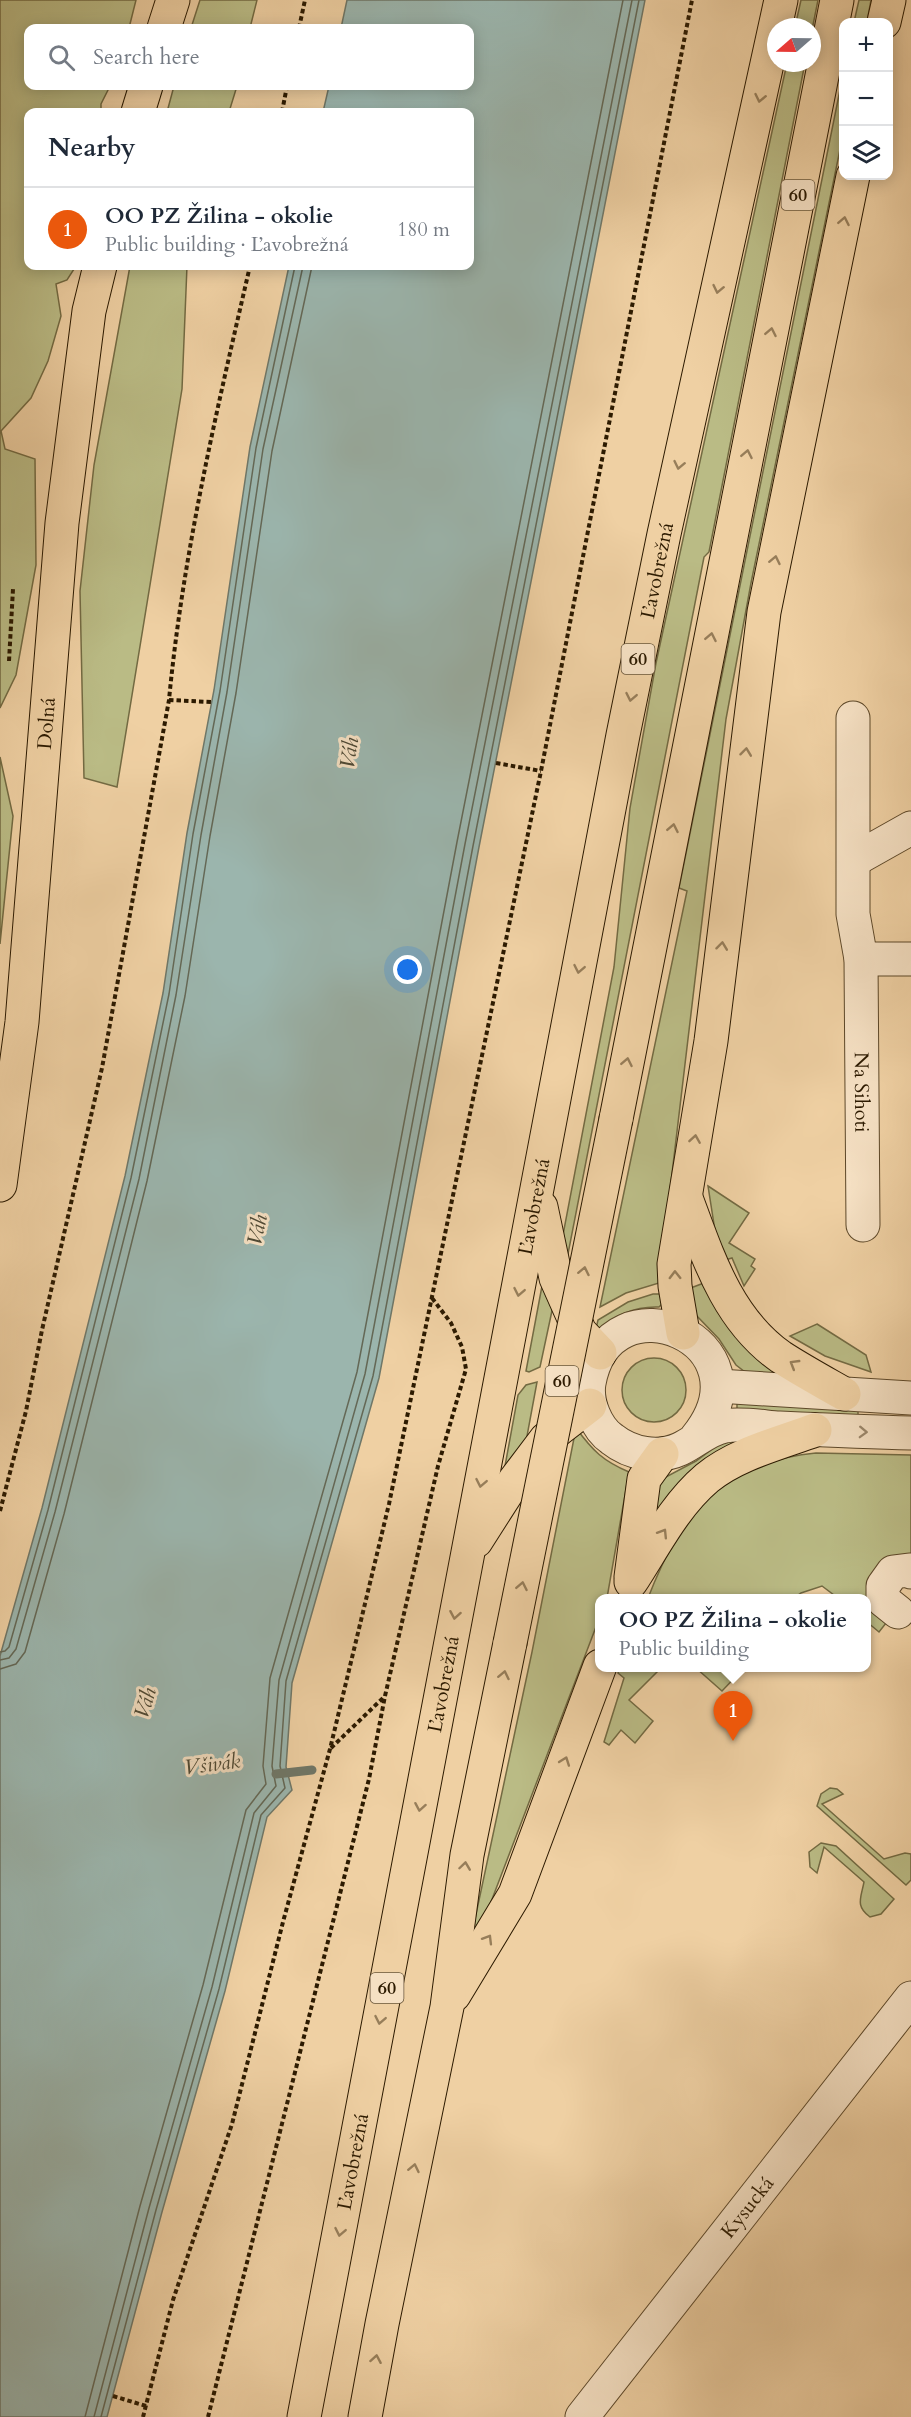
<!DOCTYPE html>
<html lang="en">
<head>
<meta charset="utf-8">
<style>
  :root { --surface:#fff; --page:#f6f6f7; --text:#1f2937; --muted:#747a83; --line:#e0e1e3; --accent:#ea580c }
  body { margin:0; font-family:Cardo,serif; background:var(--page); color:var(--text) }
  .controls { position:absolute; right:18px; top:18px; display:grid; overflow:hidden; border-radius:12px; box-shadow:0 3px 15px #0003 }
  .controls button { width:54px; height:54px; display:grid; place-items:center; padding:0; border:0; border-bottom:2px solid var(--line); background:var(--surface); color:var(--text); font:30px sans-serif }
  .compass { position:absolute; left:767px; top:18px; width:54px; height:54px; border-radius:50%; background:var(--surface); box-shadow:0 3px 15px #0003; rotate:250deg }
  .you { position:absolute; left:408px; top:970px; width:21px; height:21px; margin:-15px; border:4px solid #fff; border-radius:50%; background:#1a73e8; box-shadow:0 0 0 9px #1a73e833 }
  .badge { display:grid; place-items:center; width:39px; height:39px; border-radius:50%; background:var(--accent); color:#fff; font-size:20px; font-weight:700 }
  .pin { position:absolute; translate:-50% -50px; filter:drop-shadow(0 2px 3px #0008) }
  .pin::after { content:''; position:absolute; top:32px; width:21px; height:18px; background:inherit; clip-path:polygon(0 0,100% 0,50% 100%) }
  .popup { position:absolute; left:595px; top:1594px; width:276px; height:78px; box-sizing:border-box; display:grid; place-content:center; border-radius:12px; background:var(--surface); filter:drop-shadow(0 2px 4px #0005); font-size:20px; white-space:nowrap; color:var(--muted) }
  .popup b { font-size:22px; color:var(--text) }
  .popup::after { content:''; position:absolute; left:50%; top:100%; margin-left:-12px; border:12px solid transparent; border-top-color:var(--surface) }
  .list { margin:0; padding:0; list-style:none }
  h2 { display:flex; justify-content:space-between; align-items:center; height:78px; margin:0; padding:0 24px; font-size:26px }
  h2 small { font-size:20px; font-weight:400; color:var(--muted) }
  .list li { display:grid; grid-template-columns:39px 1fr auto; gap:18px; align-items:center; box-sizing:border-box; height:84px; padding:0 24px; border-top:2px solid var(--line) }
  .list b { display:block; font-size:22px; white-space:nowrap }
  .list p { margin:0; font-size:20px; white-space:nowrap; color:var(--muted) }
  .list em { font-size:20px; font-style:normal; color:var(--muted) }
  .icon { flex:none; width:33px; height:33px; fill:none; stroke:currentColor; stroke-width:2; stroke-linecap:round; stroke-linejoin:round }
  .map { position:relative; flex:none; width:911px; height:2417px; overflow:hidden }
  .search { position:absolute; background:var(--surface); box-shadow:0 3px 15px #0003; left:24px; top:24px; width:450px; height:66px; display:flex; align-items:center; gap:15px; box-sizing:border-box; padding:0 21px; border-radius:12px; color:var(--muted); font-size:22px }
  .panel { position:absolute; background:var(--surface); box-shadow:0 3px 15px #0003; left:24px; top:108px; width:450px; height:162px; border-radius:12px }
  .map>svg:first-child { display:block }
</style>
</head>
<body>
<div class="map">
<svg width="911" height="2417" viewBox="0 0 911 2417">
  <rect width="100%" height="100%" fill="#efd0a3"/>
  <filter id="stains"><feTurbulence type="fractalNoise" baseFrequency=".00333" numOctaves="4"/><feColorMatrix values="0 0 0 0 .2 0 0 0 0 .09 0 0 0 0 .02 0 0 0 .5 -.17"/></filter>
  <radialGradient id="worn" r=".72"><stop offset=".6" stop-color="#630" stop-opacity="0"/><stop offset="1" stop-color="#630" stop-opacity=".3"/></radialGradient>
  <g fill="#babb85" stroke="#736a42" stroke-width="1.5">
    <path d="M0,0H136L129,28H28V86H110L101,104V112H28V266H76L67,280L56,284L61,316L48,361L31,398L1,431L5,449L35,459L36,565L16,675L0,708Z"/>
    <path d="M200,0H257L250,28H191Z"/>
    <path d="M801,0H818L812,30V27H795Z"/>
    <path d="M859,0H871L867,22H854Z"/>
    <path d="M787,63H805L709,552L704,557L559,1300L558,1261L614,967L630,808L656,663Z"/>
    <path d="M843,75V135L751,583L726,719L659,1283L626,1293L600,1307L687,891L679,888Z"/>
    <path d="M174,86H237L229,112H167Z"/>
    <path d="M130,266H187L182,389L117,787L84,778L80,591L94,465Z"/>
    <path d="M0,757L13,816L0,944Z"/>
    <path d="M708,1186L749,1213L729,1243L755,1259L751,1266L755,1269L744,1286L732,1258L725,1260L716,1237Z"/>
    <path d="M704,1283L786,1375H749L736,1365L719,1339L696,1315L688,1289Z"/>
    <path d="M542,1286L553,1306L540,1367L529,1372L526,1371Z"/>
    <path d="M653,1294H661L662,1304L659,1307C635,1306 612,1316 595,1333L598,1320L628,1302Z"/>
    <path d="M817,1324L866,1355L871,1372L825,1356L790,1336Z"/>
    <circle cx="654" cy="1390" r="32"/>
    <path d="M537,1382L525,1447L508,1468L505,1466L518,1395L526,1385Z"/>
    <path d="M737,1401L858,1409V1415H737Z"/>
    <path d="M576,1428C593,1451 603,1461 629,1472L607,1598H600L599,1619L473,1949L469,1947L532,1652Z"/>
    <path d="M746,1436L654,1521L648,1506L662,1479L696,1461L722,1442Z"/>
    <path d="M816,1453L911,1455V1555H897L894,1613L879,1632L867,1622V1598H838L822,1586L801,1593L794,1598H648C682,1512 718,1463 816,1453Z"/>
    <path d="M620,1668H661L629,1700L653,1721L635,1743L621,1730L609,1745L604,1742L624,1678L618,1673Z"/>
    <path d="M696,1668H744L722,1691Z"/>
    <path d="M830,1788L837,1789L843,1794L822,1804L884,1859L905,1853L911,1854V1880L906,1885L817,1806L821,1794Z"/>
    <path d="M821,1843L836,1846L894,1899L881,1914L870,1917C855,1906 861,1898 864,1882L824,1847L817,1873L810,1867L809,1852Z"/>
  </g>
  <path fill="#9bb5ad" stroke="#6f7768" stroke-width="1.5" d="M347,0H645L479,847L379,1378L292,1683L286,1767L292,1790L267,1817L225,1991L162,2212L107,2417H0V1656L42,1508L125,1176L163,993L187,833L214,690L250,447L289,266H470V112H323L329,86H470V28H341Z"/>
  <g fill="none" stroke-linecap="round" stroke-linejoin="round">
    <g stroke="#646856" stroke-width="1.5">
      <path d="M0,1652L5,1651L9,1647L48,1510L131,1178L169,994L193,834L220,691L256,448L295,266"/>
      <path d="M0,1660L9,1658L16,1649L55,1512L139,1179L176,995L201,835L227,692L263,449L303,266"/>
      <path d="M0,1669L16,1664L25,1652L64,1514L147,1181L185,996L210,836L236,693L272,451L312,266"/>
      <path d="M85,2417L140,2206L203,1985L246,1810L266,1784L263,1766L270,1678L357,1372L457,842L623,0"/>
      <path d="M94,2417L149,2208L212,1987L254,1813L276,1786L272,1766L279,1680L365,1374L465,844L632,0"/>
      <path d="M101,2417L156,2210L219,1989L261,1815L285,1788L280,1766L286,1681L373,1376L473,846L639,0"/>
    </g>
    <path stroke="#6f7768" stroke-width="9" d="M276,1774L312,1770"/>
    <g stroke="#5d4829" stroke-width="35">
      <g id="minor">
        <path id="s1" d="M853,718V914L861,959L863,1225"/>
        <path d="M854,860L911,828"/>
        <path d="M861,959H911"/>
        <path d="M718,1386L911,1398"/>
        <path d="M696,1438C775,1341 609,1271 589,1383C586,1402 596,1428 612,1439C631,1454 658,1459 680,1449C695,1442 708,1429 725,1426C739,1423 764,1427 779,1428C823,1430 867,1432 911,1433"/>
        <path d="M898,1612L883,1600V1586L893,1572L909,1570L911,1572"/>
        <path id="s2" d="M582,2417L911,1998"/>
      </g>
    </g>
    <g stroke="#2c1a00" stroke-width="35">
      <g id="major">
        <path d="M884,22L889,0"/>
        <path d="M164,28L173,0"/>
        <path d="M138,112L146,86"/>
        <path d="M616,1119L837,0"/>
        <path id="s3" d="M0,1185L22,1022L62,523L89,311L100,266"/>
        <path d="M686,1198C708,1257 727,1319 781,1357C801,1370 823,1382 844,1394"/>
        <path d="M541,1207L556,1278L580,1332L600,1353"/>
        <path d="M683,1333L675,1286L674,1264L711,1041L764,612L853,176"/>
        <path d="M476,1541L515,1480L546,1439L590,1405"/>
        <path d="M631,1577L644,1479L662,1454"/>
        <path d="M631,1582C654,1547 674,1506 707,1478C736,1454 780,1443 815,1430"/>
        <path d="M454,1995L515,1894L600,1666"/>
        <path id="s4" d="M304,2417L623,735L664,534L781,0"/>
        <path d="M365,2417L382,2324L447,2007L467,1855L510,1643"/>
      </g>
    </g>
    <g stroke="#2c1a00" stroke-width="4" stroke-dasharray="4.5 3" stroke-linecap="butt">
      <path d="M299,28L305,0"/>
      <path d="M282,112L287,86"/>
      <path d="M9,661L13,589"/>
      <path d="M169,700L211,702"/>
      <path d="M496,763L541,771"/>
      <path d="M0,1511L26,1411L42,1330L102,1068L169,700C183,553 217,409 250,266"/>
      <path d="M331,1748L384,1697"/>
      <path d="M113,2396L146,2406"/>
      <path d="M143,2417L173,2300L232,2124L283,1922L330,1749L389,1504L541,771L692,0"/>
      <path d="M208,2417L369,1779L385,1696L438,1466L466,1369L462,1347L451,1323L432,1298"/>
    </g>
    <use href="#minor" stroke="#f5e0c3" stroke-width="33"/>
    <use href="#major" stroke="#efd0a3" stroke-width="33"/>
    <g stroke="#2c1a00" stroke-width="35" stroke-linecap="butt">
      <path id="major-bridge" d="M510,1643L616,1119"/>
    </g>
    <use href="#major-bridge" stroke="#efd0a3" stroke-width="33"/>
  </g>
  <defs><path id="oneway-chevron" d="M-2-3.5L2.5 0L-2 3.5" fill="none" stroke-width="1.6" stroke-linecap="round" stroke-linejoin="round" transform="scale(1.5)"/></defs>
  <g stroke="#977e5a">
    <use href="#oneway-chevron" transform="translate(760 98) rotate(102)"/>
    <use href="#oneway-chevron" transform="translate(844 221) rotate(-79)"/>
    <use href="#oneway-chevron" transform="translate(718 289) rotate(102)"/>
    <use href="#oneway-chevron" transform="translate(771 332) rotate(-79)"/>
    <use href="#oneway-chevron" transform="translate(747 454) rotate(-79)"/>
    <use href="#oneway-chevron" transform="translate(679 465) rotate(102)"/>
    <use href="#oneway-chevron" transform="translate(775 560) rotate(-78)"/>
    <use href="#oneway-chevron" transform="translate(711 637) rotate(-79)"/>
    <use href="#oneway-chevron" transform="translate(631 697) rotate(101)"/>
    <use href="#oneway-chevron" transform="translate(746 752) rotate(-83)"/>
    <use href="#oneway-chevron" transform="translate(673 828) rotate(-79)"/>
    <use href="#oneway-chevron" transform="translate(722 946) rotate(-83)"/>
    <use href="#oneway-chevron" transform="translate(579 969) rotate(101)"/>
    <use href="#oneway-chevron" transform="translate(627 1062) rotate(-79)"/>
    <use href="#oneway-chevron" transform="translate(695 1139) rotate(-81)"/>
    <use href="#oneway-chevron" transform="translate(584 1271) rotate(-78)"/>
    <use href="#oneway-chevron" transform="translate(675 1275) rotate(-91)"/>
    <use href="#oneway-chevron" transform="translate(519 1292) rotate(101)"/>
    <use href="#oneway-chevron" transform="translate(794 1364) rotate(-149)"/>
    <use href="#oneway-chevron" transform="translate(481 1483) rotate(101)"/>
    <use href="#oneway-chevron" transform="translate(663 1533) rotate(-58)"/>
    <use href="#oneway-chevron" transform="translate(522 1586) rotate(-79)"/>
    <use href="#oneway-chevron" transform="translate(455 1615) rotate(100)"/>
    <use href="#oneway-chevron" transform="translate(504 1675) rotate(-78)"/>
    <use href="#oneway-chevron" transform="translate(565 1761) rotate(-70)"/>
    <use href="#oneway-chevron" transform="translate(420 1807) rotate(100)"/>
    <use href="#oneway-chevron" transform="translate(465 1866) rotate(-82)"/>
    <use href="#oneway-chevron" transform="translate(488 1939) rotate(-59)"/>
    <use href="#oneway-chevron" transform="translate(380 2020) rotate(101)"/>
    <use href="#oneway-chevron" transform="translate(414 2168) rotate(-78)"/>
    <use href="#oneway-chevron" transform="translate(340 2232) rotate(101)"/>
    <use href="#oneway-chevron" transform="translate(376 2359) rotate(-80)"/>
  </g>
  <use stroke="#9b876b" href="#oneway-chevron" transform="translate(863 1432) rotate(2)"/>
  <g text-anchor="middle" stroke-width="6" stroke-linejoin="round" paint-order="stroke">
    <g fill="#f5e0c3" stroke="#68553a" stroke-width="1.5">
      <rect x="781.5" y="180" width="33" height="30" rx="4.5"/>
      <rect x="621.5" y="644" width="33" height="30" rx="4.5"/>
      <rect x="545.5" y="1366" width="33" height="30" rx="4.5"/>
      <rect x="370.5" y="1973" width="33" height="30" rx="4.5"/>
    </g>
    <g font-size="18" font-weight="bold" fill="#2c1a00">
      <text x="798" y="201">60</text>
      <text x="638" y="665">60</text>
      <text x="562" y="1387">60</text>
      <text x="387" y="1994">60</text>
    </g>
    <g font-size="20" fill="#2c1a00" stroke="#f5e0c3">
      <text dy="7" stroke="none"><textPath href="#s4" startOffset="1880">Ľavobrežná</textPath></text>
      <text dy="7" stroke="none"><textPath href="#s3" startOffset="464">Dolná</textPath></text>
      <text dy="7" stroke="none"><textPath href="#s1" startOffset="375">Na Sihoti</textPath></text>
      <text dy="7" stroke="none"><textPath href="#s4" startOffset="1232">Ľavobrežná</textPath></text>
      <text dy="7" stroke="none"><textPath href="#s4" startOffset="746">Ľavobrežná</textPath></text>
      <text dy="7" stroke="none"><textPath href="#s4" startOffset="260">Ľavobrežná</textPath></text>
      <text dy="7" stroke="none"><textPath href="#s2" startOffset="267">Kysucká</textPath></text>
    </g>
    <g font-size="21" font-style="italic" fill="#4d4834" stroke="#f5e0c3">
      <text transform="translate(349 753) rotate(-81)" y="7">Váh</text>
      <text transform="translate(257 1230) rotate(-78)" y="7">Váh</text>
      <text transform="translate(145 1703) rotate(-73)" y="7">Váh</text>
      <text transform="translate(212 1764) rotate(-7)" y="7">Všivák</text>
    </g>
  </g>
  <rect width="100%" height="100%" filter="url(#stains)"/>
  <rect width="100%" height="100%" fill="url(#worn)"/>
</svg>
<div class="controls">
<button>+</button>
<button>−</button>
<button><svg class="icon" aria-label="layers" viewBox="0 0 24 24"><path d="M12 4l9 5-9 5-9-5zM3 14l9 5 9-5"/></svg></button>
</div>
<svg class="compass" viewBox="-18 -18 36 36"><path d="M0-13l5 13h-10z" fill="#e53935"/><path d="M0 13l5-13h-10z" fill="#747a83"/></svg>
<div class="you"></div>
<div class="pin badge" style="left:733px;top:1741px">1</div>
<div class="popup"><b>OO PZ Žilina - okolie</b>Public building</div>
<div class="search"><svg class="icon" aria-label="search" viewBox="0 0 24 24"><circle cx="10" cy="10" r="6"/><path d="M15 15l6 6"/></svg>Search here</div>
<section class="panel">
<h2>Nearby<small></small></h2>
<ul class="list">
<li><span class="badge">1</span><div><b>OO PZ Žilina - okolie</b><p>Public building · Ľavobrežná</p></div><em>180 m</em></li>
</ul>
</section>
</div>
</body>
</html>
